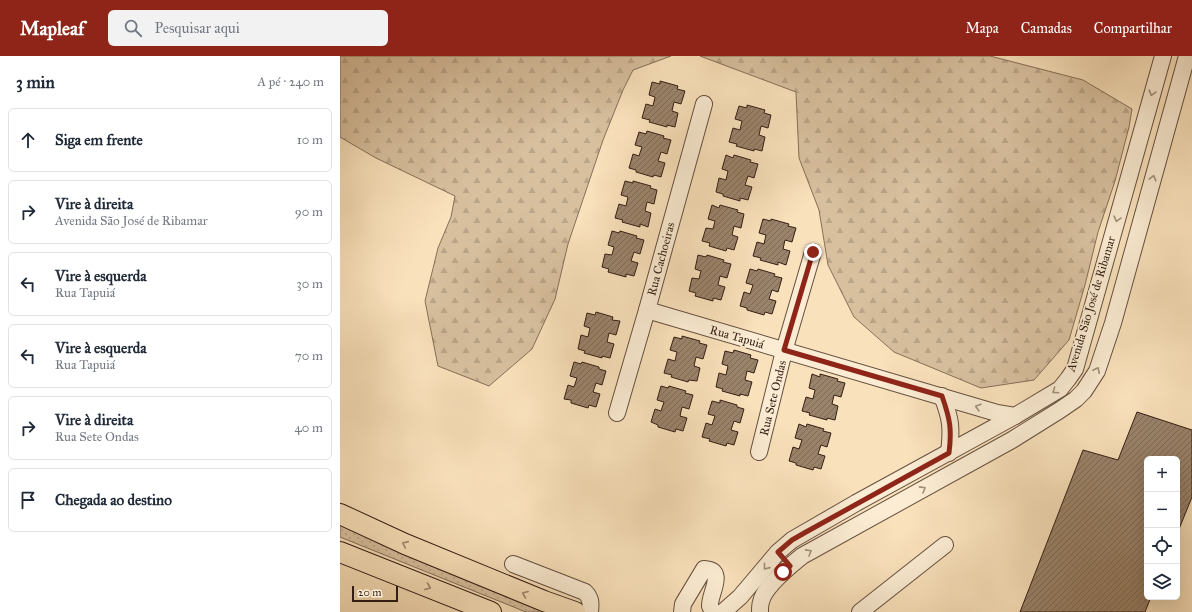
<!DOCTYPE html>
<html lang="pt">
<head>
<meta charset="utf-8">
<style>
  :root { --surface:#fff; --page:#f2f2f3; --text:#1f2937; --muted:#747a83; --line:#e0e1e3; --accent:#8f2418 }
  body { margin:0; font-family:"IM FELL Great Primer",serif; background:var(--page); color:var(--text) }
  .controls { position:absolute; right:12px; bottom:12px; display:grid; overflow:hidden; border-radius:6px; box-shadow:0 4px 16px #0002 }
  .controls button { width:36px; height:36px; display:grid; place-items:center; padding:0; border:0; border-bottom:1px solid var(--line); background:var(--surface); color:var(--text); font:20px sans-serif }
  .scale { position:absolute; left:12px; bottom:10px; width:46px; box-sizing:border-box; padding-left:4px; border:2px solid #341e14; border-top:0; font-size:11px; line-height:14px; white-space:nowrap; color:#341e14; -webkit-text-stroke:3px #fbecd3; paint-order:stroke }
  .stop { position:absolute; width:12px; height:12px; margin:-9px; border:3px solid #8f2418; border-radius:50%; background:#fff }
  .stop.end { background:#8f2418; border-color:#fff; box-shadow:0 1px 4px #0008 }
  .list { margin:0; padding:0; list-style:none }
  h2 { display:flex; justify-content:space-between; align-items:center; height:52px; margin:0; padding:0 16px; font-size:17px }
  h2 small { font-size:13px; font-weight:400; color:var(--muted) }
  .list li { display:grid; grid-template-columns:26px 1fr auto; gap:12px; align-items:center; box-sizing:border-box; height:64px; margin:0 8px 8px; padding:0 8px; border:1px solid var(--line); border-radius:6px }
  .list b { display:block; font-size:15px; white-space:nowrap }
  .list p { margin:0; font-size:13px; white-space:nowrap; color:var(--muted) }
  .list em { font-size:13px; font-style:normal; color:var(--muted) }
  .icon { flex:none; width:22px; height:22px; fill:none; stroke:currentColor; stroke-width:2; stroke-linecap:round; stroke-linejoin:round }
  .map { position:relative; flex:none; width:852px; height:556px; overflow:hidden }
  header { display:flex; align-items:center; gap:24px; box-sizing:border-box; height:56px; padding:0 20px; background:var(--accent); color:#fff }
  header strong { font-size:19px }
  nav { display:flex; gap:22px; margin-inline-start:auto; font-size:14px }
  .search { width:280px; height:36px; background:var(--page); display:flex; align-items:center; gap:10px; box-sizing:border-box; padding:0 14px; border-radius:6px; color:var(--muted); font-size:15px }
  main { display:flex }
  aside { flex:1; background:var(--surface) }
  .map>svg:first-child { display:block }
</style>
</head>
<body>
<header>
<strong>Mapleaf</strong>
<div class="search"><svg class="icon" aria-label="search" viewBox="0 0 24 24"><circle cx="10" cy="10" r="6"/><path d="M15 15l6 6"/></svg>Pesquisar aqui</div>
<nav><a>Mapa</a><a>Camadas</a><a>Compartilhar</a></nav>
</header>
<main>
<aside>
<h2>3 min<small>A pé · 240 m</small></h2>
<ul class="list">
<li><svg class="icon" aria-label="ahead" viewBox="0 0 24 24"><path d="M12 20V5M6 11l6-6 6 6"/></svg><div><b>Siga em frente</b></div><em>10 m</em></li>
<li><svg class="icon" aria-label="right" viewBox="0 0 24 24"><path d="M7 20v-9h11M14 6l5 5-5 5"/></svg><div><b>Vire à direita</b><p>Avenida São José de Ribamar</p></div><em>90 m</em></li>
<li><svg class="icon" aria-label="left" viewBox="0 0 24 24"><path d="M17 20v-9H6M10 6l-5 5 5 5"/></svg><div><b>Vire à esquerda</b><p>Rua Tapuiá</p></div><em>30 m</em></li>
<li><svg class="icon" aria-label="left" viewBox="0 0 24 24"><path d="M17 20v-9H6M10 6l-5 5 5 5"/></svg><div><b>Vire à esquerda</b><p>Rua Tapuiá</p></div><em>70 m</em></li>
<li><svg class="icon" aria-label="right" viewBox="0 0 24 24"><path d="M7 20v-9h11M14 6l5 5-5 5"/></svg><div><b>Vire à direita</b><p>Rua Sete Ondas</p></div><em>40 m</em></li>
<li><svg class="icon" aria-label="arrive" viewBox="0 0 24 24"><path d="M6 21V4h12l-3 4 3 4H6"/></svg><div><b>Chegada ao destino</b></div></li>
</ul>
</aside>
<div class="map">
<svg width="852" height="556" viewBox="0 0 852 556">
  <defs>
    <pattern id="grass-dots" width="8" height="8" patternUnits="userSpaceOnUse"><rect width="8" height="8" fill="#d8c09f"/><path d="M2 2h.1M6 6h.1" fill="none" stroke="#baa588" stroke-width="1.8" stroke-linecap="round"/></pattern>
    <pattern id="forest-firs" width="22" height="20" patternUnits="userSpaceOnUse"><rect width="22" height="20" fill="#d8c09f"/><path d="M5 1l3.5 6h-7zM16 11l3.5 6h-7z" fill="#baa588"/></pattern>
    <pattern id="building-hatch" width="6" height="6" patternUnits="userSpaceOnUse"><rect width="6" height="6" fill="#9a836b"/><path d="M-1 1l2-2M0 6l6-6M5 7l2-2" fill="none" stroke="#7e6b57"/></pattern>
  </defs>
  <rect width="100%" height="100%" fill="#f9e1bb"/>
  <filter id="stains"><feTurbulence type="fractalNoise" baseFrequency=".005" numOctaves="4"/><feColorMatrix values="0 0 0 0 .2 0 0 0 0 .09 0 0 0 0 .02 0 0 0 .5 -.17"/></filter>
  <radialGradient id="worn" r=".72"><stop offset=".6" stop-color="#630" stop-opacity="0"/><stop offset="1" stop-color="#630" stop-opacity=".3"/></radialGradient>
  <path fill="url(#grass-dots)" stroke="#866f5a" d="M0,466L216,556H186L0,481Z"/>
  <g fill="url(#forest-firs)" stroke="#866f5a">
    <path d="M0,0H331L293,14L283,34L263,84L228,188L215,243L192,293L149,330L98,310L85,245L98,192L111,161L115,140L36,102L0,81Z"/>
    <path d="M360,0H650L743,24L792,53L789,71L775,125L758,176L745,229L729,284L694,324L641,332L554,296L514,261L488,209L479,154L459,102L456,36Z"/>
  </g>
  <g fill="url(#building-hatch)" stroke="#341e14">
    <path d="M320,25L338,30L337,33L345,35L341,48L334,46L332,55L338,57L335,71L327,69V71L309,66L310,64L302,62L306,48L313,50L315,41L309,39L312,26L320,28Z"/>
    <path d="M407,49L425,54L424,57L431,59L428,72L421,70L419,79L425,81L422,95L414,93V95L396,90L397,88L389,86L393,72L400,74L402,65L395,63L399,50L407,52Z"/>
    <path d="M307,75L324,80L323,82L331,84L327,98L321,96L318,105L325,107L321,121L314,119L313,121L296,116V114L289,112L293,98L299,100L302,91L295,89L299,76L306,78Z"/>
    <path d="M386,99L393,102L394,99L411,104L410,106L418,108L414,122L408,120L405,129L412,131L408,144L400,142V145L383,140V138L376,136L379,122L386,124L388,115L382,113Z"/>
    <path d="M285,125L293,127V125L311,130L310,132L317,134L314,148L307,146L305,155L311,157L308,171L300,168V171L282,166L283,164L275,162L279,148L286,150L288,141L281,139Z"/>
    <path d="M372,149L379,152L380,149L398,154L397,156L404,158L401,172L394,170L392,179L398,181L394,194L387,192L386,195L369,190L370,187L362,185L366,172L373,173L375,165L368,163Z"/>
    <path d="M423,163L431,165V163L449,168L448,170L456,172L452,186L445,184L443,193L450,195L446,209L438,206V209L420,204L421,202L413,200L417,186L424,188L426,179L419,177Z"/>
    <path d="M272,175L279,177L280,175L297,180L296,182L304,184L300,198L294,196L291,205L298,207L294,220L286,218V221L268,216L269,213L262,211L265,198L272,199L274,191L268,189Z"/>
    <path d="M358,199L366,201L367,199L384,204L383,206L391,208L387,222L380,220L378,229L385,231L381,244L373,242V245L355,240L356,237L349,235L352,222L359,223L361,215L355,213Z"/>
    <path d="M410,213L417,215L418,213L435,218L434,220L442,222L438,236L432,234L429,243L436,245L432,258L425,256L424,259L407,254V252L400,250L404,236L410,238L413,229L406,227Z"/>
    <path d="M256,256L273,261L272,264L280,265L276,279L269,277L267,286L274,288L270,302L262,300V302L244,297L245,295L238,293L241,279L248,281L250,272L244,270L247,257L255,259Z"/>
    <path d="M342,280L360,285L359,287L367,289L363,303L356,301L354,310L360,312L357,325L349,324L348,326L331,321L332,319L324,317L328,303L335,305L337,296L330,294L334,281L342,283Z"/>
    <path d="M394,294L411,299L410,302L418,304L414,317L407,315L405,324L412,326L408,340L400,338V340L382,335L383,333L376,331L379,317L386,319L388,310L382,308L385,295L393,297Z"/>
    <path d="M234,306L241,308L242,306L259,311V313L266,315L262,329L256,327L253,336L260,338L256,351L249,349L248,352L231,347V344L224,343L228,329L234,331L237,322L230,320Z"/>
    <path d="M472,318L480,321V318L498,323L497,325L505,327L501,341L494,339L492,348L498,350L495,364L487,362V364L469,359L470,357L462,355L466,341L473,343L475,334L469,332Z"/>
    <path d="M321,330L328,332L329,330L346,335L345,337L353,339L349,353L342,351L340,360L347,362L343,375L336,373L335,376L318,371V369L311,366L315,353L321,355L324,346L317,344Z"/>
    <path d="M380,344L397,349V351L404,353L400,367L394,365L391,374L398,376L394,389L387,387L386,390L369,385L370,383L362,381L366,367L372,369L375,360L368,358L372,345L380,347Z"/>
    <path d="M797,356L852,374V441L837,478V403H807V541H811L805,556H680L743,394L778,404Z"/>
    <path d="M459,368L466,371L467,368L484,373L483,375L491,377L487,391L481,389L478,398L485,400L481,413L474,411L473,414L456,409V407L449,405L453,391L459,393L462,384L455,382Z"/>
  </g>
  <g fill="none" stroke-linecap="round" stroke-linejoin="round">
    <g stroke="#654f3e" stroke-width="18">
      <g id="minor">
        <path d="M307,254L657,357L675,360"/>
        <path d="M602,340C611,363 612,372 609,397"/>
        <path d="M277,357L307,254L364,48"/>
        <path d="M419,396L444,295L473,196"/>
        <path d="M173,508L245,536C251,542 251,547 250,556"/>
        <path d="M342,556L343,548L364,513C387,514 369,538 370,550C371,552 372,554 372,556"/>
        <path d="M383,556L400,541L438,496L452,484L516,447L675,360L720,333L728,323L735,313L823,0"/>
        <path d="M420,556C420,553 420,549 421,546C424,530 450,510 462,500L672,384L720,354L736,343L744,335L757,315L773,267L847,0"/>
        <path d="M520,556L605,489"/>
      </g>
    </g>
    <g stroke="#341e14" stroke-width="22">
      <g id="major">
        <path d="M0,458L65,488L204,545L235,556"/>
        <path d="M0,496L151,556"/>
      </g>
    </g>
    <use href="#minor" stroke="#fbecd3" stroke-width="16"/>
    <use href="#major" stroke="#f9e1bb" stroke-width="20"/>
  </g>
  <defs><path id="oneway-chevron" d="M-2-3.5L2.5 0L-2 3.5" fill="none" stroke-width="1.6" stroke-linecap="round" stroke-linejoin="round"/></defs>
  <g stroke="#a18f7d">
    <use href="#oneway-chevron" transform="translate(812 37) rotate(106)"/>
    <use href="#oneway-chevron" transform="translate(813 122) rotate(-75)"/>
    <use href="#oneway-chevron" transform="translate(777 163) rotate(106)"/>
    <use href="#oneway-chevron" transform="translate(757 314) rotate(-65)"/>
    <use href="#oneway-chevron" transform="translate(715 335) rotate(146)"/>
    <use href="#oneway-chevron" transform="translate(638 351) rotate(-164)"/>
    <use href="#oneway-chevron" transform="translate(583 433) rotate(-29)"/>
    <use href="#oneway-chevron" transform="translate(469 496) rotate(-29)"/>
    <use href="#oneway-chevron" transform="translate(426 511) rotate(129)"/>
  </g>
  <g stroke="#a08970">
    <use href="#oneway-chevron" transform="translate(65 488) rotate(-156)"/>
    <use href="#oneway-chevron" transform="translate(88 531) rotate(22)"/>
    <use href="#oneway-chevron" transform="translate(185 538) rotate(-158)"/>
  </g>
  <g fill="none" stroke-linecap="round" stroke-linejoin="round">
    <path stroke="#8f2418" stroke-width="5" d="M443,516L450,510L438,496L452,484L466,476L609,397C612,373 610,363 602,340L444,294L473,196"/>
  </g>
  <g text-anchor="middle" stroke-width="3.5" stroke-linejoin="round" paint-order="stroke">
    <g font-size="12" fill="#341e14" stroke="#fbecd3">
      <text transform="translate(321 203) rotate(-75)" y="4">Rua Cachoeiras</text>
      <text transform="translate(751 248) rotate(-73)" y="4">Avenida São José de Ribamar</text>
      <text transform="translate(397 281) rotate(16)" y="4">Rua Tapuiá</text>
      <text transform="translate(433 342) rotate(-76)" y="4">Rua Sete Ondas</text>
    </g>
  </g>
  <rect width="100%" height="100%" filter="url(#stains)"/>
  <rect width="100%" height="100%" fill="url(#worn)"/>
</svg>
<div class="controls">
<button>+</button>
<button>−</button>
<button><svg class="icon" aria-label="locate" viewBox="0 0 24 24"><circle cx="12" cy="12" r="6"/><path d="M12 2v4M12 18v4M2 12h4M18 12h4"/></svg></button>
<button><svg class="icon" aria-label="layers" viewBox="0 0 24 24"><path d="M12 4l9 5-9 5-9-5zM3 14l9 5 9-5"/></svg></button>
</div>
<div class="scale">20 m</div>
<div class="stop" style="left:443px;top:516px"></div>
<div class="stop end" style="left:473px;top:196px"></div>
</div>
</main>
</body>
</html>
